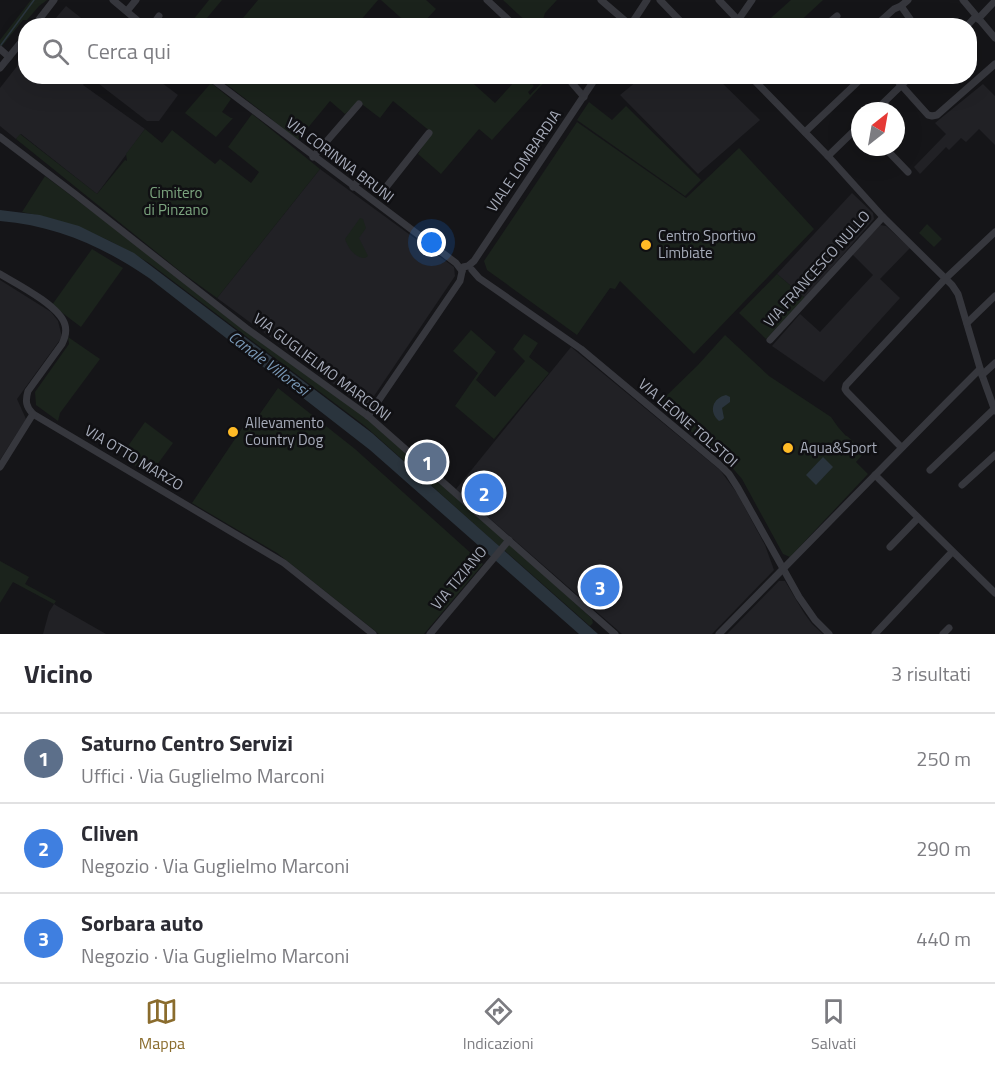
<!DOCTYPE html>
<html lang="it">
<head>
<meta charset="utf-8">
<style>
  :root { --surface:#fff; --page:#f7f7f7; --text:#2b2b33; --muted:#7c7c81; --line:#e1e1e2; --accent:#8a6c2d }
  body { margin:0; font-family:"Titillium Web",sans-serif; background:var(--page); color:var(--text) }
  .compass { position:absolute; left:851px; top:102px; width:54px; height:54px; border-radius:50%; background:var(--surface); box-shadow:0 6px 24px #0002; rotate:31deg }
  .you { position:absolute; left:432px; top:243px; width:21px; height:21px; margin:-15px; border:4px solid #fff; border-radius:50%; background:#1a73e8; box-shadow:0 0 0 9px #1a73e833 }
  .badge { display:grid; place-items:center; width:39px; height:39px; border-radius:50%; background:var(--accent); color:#fff; font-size:20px; font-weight:700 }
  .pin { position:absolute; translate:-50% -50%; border:3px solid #fff; box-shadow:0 2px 6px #0006 }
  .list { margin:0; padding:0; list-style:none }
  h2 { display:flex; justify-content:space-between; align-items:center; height:78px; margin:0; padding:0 24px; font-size:26px }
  h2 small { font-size:20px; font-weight:400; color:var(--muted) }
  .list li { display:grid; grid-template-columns:39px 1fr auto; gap:18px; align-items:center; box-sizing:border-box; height:90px; padding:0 24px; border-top:2px solid var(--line) }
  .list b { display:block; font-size:22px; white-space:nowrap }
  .list p { margin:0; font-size:20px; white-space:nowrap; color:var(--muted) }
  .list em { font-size:20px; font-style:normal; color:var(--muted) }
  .icon { flex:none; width:33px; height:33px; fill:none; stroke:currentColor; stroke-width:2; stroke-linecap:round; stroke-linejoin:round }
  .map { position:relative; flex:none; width:995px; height:634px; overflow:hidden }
  .search { position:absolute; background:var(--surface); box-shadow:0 6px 24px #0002; left:18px; right:18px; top:18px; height:66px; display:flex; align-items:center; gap:15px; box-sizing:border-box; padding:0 21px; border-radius:24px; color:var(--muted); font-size:22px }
  .sheet { height:348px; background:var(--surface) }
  nav { display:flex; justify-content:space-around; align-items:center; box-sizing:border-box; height:84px; border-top:2px solid var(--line); background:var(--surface); font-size:16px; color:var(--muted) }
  nav a { display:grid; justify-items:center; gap:3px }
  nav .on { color:var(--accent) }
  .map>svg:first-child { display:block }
</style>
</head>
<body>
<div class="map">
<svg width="995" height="634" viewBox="0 0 995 634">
  <rect width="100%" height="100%" fill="#151518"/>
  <g fill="#212125">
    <path d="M66,6L90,25H50Z"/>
    <path d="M25,56L26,76L89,77L83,85L145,129L97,194L21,134L16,139L0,126V88Z"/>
    <path d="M90,77H154L178,95L159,121H147Z"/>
    <path d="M642,77H716L760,120L698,174L620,95Z"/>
    <path d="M983,84L995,96V145L979,129L966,142L961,138L949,150L946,147L920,174L914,167L946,134L935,123Z"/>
    <path d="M320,169L454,267L455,276L366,408L217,298Z"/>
    <path d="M852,193L873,213L874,219L805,298L777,274Z"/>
    <path d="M880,225L886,226L910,248L880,279L900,298L824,382L772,346L800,314L820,332L873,275L852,254Z"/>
    <path d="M0,280L51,312L58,321L62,337L17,399L26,419L0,460Z"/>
    <path d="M571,347L720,470L737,493L765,545L774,570L712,634H622L456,489Z"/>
    <path d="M779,581H785L804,613L812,624L823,634H727Z"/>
    <path d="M54,604L57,606L106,634H43L49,612Z"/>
  </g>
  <g fill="#1b231c">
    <path d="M31,0H47L39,6L27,20H23L2,46L0,45V40Z"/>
    <path d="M209,0H222L201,25H189Z"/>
    <path d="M258,0H378L360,21L365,25H237Z"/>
    <path d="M381,0H426L436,9L421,25H409Z"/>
    <path d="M503,0H557L545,13L541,26L530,25Z"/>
    <path d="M791,0H823L796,25H763Z"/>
    <path d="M217,77H466L495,103L514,82L509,77H523V78L531,85L532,84L534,86L528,92L530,95L547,77H549L492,140L479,129L441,174L418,154L431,132L393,101L380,118L359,102L345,114L330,101L297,141L269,117Z"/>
    <path d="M211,83L231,99L222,112L231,118H233L216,137L185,113Z"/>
    <path d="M589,102L612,120L626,106L701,180L685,196L577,120Z"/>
    <path d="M252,114L320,169L217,298L181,272L16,139L20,134L97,194L125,160L127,161L126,154L145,129L162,143L172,130L215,164L220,159L251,183L259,172L228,147Z"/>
    <path d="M577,122L686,198L739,148L814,229L694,354L620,281L615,289L610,288L577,335L487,270L484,261Z"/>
    <path d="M45,176L361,414L505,540L501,548L365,426L149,263C107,237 70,221 22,212Z"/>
    <path d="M360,218L363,219L366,228L359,238L368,256L365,258C355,258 348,248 345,239Z"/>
    <path d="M927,224L942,239L934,247L919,233Z"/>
    <path d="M92,249L123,268L81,327L52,305Z"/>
    <path d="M777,274L805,298L766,339L739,313Z"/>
    <path d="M471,330L496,352L476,380L495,397L525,361L513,349L524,334L538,343L529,357L549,373L494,439L455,406L478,373L453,351Z"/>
    <path d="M725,335L769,376L831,417L838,427L846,436H847L857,445L859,444L866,451L856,462L868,474L790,557L783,554L742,479L723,457L663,409L662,400L698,365Z"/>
    <path d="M68,337L100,359L60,413L58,421L36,405L35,392L69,344Z"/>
    <path d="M278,388L355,449L483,564L424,634H379L277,553L192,503L243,427H246L253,415L257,418Z"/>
    <path d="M145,422L173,443L151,473L148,474L121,456Z"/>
    <path d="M508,545H511L587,614L592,619L593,623L590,626L503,549Z"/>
    <path d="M0,561L29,577L25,584L56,601L54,604L13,582L0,603Z"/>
  </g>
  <g fill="#2a343d">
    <path d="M0,210L40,215L79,226L134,253L372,433L598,634H579L370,450L149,278C102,246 57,226 0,221Z"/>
    <path d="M726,395L730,397V402L722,408L724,418L722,420L719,421C708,411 713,398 726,395Z"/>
    <path d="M823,457L833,467L816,485L806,475Z"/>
  </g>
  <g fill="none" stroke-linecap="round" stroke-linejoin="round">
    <path stroke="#2a343d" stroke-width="1.5" d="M1,45L34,0"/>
    <g stroke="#36373d" stroke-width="7">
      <path d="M113,0L144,26"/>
      <path d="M487,0L515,26"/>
      <path d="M601,0L630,25"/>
      <path d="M660,0L685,26"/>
      <path d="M719,0L738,20"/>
      <path d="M963,0L995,38"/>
      <path d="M901,6L915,26"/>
      <path d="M127,11L136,0"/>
      <path d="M978,19L995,1"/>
      <path d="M34,26L54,0"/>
      <path d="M152,26L159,16"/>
      <path d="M630,26L647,0"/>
      <path d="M734,26L752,0"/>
      <path d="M825,26L837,16"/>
      <path d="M875,26L894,9L901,6L908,0"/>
      <path d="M967,26L976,16"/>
      <path d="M0,49L9,57"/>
      <path d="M0,68L26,36"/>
      <path d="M208,76L456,263L462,271"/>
      <path d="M566,76L584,97"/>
      <path d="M750,76L828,156L883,217L952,285L958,294L982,375L995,411"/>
      <path d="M893,76L928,115L932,116L937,115L995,64"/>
      <path d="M875,111L911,76"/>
      <path d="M805,132L864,76"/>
      <path d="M0,137L75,194L246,328L368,416L615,634"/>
      <path d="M884,147L908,172"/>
      <path d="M828,156L860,125"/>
      <path d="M313,157L359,104"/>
      <path d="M353,187L362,176L380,191H383L429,133"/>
      <path d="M472,270L479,278L581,349L721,466L729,474L738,488L799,597L815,620L829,634"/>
      <path d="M0,274C17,284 60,306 65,325C67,332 65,338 62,344L28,391C25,401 26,407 33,414L284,563L373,634"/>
      <path d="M967,323L995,296"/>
      <path d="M770,340L883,217"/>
      <path d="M982,375L995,363"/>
      <path d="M368,416L460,281L463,267L468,266L474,261L597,76"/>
      <path d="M901,447L847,392L845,389L846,385L946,278L995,232"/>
      <path d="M0,467L33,414"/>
      <path d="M930,470L994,409"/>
      <path d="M875,475L995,593"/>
      <path d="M962,485L995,455"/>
      <path d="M890,547L918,518"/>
      <path d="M430,634L509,540"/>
      <path d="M719,634C806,546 892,457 980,369"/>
      <path d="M875,634L952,552"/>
      <path d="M943,634L949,628"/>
    </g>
  </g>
  <g fill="#ffbb26" stroke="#101013" stroke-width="2">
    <circle cx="646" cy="245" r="6"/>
    <circle cx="233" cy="432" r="6"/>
    <circle cx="788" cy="448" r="6"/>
  </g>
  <g text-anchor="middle" stroke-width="5" stroke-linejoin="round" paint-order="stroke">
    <g font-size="15" fill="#a6abb9" stroke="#101013">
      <text transform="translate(340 160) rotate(37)" y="5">VIA CORINNA BRUNI</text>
      <text transform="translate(524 161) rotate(-56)" y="5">VIALE LOMBARDIA</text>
      <text transform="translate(817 269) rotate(-48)" y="5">VIA FRANCESCO NULLO</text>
      <text transform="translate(322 367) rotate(37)" y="5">VIA GUGLIELMO MARCONI</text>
      <text transform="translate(688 423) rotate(41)" y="5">VIA LEONE TOLSTOI</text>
      <text transform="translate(134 458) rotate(31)" y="5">VIA OTTO MARZO</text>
      <text transform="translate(459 578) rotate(-50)" y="5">VIA TIZIANO</text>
    </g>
    <g font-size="15" fill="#7ca57f" stroke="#101013">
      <text x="176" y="198">Cimitero<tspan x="176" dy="17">di Pinzano</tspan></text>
    </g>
    <g font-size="15" fill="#a6abb9" stroke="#101013" text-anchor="start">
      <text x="658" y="241">Centro Sportivo<tspan x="658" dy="17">Limbiate</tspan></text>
      <text x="245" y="428">Allevamento<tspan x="245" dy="17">Country Dog</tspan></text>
      <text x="800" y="453">Aqua&amp;Sport</text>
    </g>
    <g font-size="16" font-style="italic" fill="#7a99b7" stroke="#101013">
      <text transform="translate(269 363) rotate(37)" y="6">Canale Villoresi</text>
    </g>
  </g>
</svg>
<svg class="compass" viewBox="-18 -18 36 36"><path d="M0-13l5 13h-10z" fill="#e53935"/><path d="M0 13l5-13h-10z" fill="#7c7c81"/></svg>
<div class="you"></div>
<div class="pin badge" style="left:427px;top:462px;background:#5c6f8a">1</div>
<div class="pin badge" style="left:484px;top:493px;background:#3f7fe0">2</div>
<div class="pin badge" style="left:600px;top:587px;background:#3f7fe0">3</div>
<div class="search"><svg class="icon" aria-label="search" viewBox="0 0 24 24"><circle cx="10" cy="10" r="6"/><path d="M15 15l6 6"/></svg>Cerca qui</div>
</div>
<section class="sheet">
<h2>Vicino<small>3 risultati</small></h2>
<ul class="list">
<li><span class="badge" style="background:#5c6f8a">1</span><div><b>Saturno Centro Servizi</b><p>Uffici · Via Guglielmo Marconi</p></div><em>250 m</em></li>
<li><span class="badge" style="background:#3f7fe0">2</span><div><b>Cliven</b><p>Negozio · Via Guglielmo Marconi</p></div><em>290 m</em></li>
<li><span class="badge" style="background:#3f7fe0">3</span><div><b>Sorbara auto</b><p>Negozio · Via Guglielmo Marconi</p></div><em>440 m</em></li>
</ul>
</section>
<nav>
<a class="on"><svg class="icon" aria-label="map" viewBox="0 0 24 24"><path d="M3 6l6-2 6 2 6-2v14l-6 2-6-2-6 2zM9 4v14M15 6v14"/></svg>Mappa</a>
<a><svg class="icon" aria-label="directions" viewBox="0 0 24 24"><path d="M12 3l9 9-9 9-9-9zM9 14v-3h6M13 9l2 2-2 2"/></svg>Indicazioni</a>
<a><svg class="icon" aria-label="saved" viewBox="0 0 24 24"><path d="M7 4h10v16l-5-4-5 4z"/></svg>Salvati</a>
</nav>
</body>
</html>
